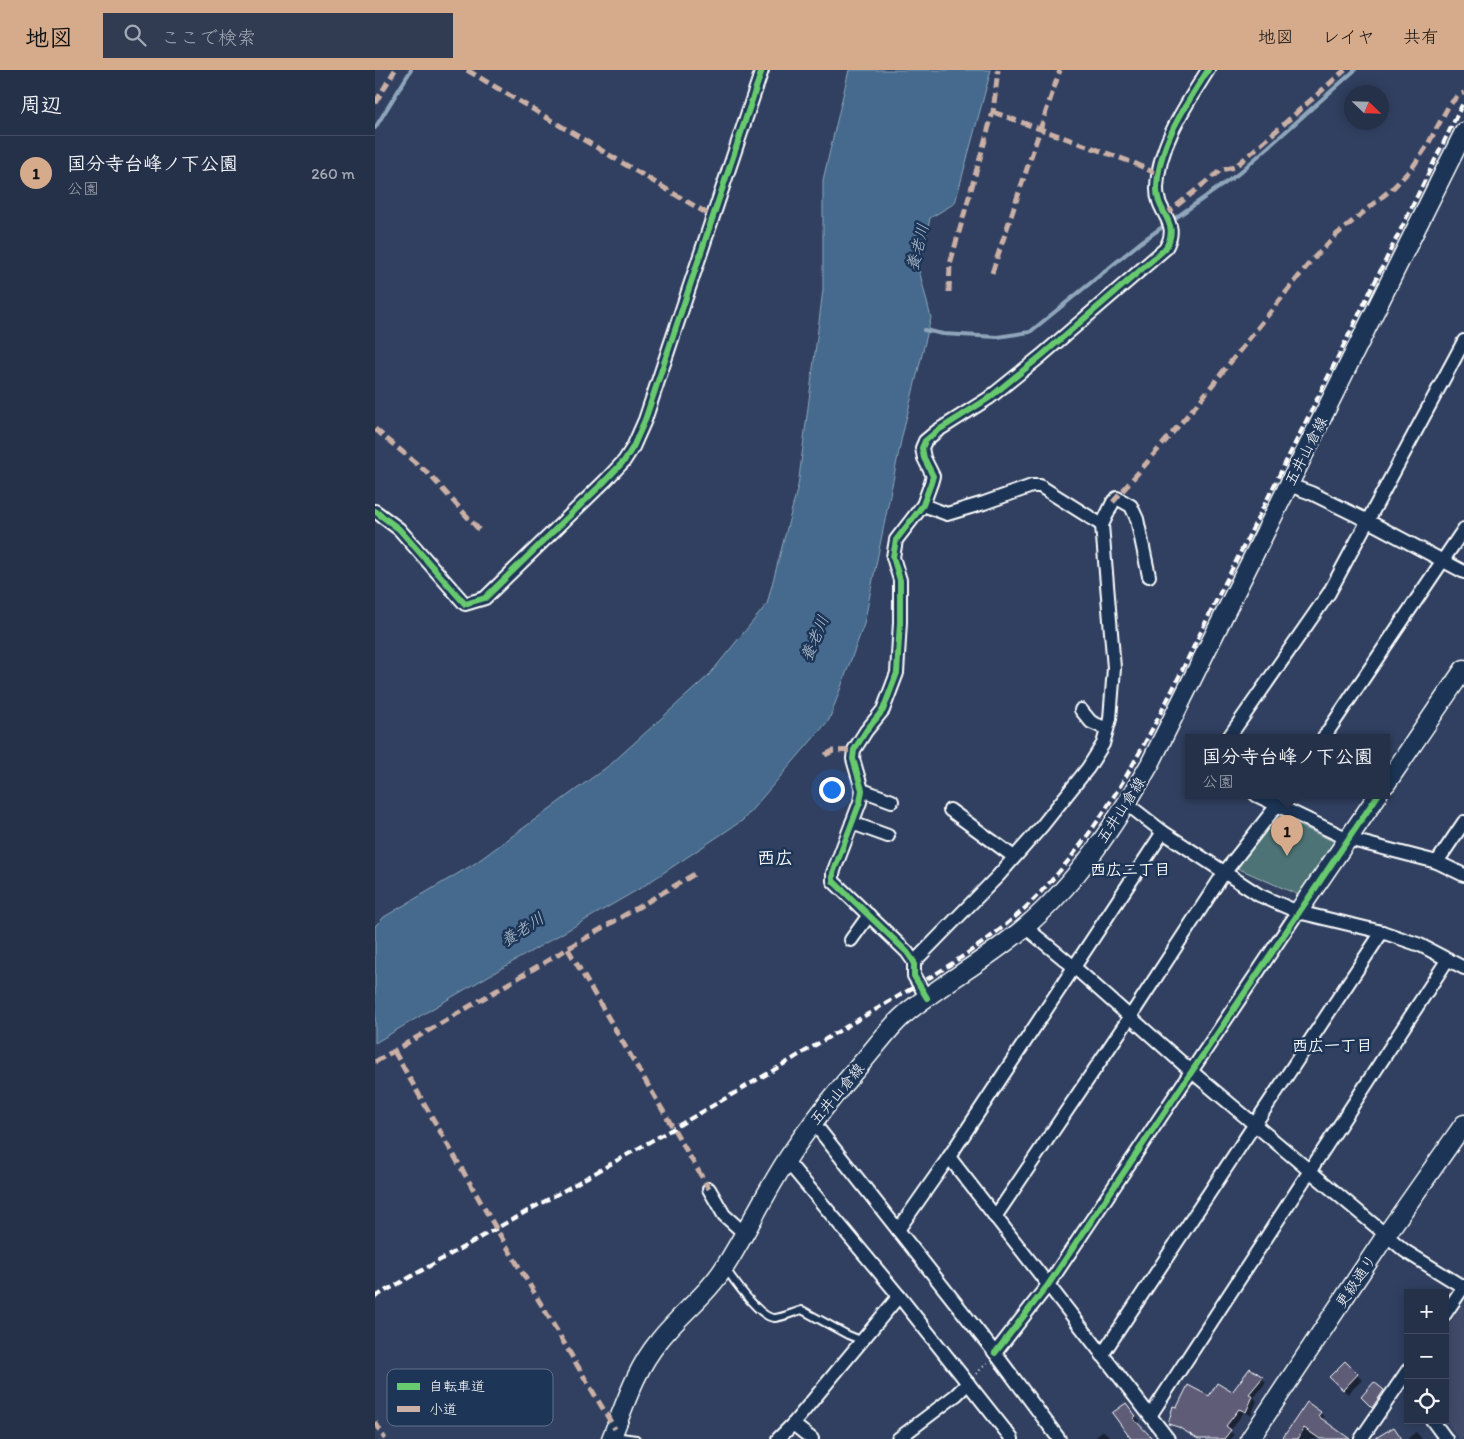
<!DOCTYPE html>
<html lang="ja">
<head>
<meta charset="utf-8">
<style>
  :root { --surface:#253049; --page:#313c53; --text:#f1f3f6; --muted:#a3a9b4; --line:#424b61; --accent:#d6ab8b }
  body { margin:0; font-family:Itim,"Klee One",sans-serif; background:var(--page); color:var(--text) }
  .controls { position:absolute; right:15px; bottom:15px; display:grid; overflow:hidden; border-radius:0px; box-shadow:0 2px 12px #0003 }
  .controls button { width:45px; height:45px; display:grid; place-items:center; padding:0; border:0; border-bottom:1px solid var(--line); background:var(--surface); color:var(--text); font:25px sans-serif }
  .compass { position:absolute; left:969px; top:15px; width:45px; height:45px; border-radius:50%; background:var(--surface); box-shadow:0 2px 12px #0003; rotate:113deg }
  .you { position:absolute; left:456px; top:719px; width:18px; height:18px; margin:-12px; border:4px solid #fff; border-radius:50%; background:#1a73e8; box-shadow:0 0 0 8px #1a73e833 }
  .badge { display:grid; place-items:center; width:32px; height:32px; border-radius:50%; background:var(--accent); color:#111; font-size:16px; font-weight:700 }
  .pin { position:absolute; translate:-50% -41px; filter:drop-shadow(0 1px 2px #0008) }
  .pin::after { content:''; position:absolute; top:26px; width:18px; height:15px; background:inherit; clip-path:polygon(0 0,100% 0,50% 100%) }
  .popup { position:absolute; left:810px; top:664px; width:205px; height:65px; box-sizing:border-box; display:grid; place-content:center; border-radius:0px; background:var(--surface); filter:drop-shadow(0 1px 4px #0005); font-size:16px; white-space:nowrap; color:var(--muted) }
  .popup b { font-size:19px; color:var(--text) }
  .popup::after { content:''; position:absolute; left:50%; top:100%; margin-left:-10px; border:10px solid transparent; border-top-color:var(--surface) }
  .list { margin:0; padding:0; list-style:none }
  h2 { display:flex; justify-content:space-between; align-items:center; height:65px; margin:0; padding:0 20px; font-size:21px }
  h2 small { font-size:16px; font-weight:400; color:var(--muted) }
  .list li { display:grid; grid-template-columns:32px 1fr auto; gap:15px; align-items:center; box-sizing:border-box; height:75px; padding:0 20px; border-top:1px solid var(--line) }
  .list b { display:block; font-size:19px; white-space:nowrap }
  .list p { margin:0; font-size:16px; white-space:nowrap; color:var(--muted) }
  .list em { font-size:16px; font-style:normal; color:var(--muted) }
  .icon { flex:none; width:28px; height:28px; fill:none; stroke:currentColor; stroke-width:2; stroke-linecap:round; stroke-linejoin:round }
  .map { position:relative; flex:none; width:1089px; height:1369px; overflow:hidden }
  header { display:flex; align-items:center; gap:30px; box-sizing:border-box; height:70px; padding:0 25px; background:var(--accent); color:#111 }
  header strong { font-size:24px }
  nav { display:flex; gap:28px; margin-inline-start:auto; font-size:18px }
  .search { width:350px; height:45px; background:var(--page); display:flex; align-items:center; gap:12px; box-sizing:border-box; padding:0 18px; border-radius:0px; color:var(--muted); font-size:19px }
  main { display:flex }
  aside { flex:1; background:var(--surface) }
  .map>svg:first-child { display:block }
</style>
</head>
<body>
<header>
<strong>地図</strong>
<div class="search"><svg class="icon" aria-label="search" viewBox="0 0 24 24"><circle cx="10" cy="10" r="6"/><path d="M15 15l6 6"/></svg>ここで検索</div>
<nav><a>地図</a><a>レイヤ</a><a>共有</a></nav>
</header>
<main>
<aside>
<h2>周辺<small></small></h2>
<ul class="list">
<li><span class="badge">1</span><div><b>国分寺台峰ノ下公園</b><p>公園</p></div><em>260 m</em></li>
</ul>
</aside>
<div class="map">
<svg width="1089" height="1369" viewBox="0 0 1089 1369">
  <rect width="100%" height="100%" fill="#314061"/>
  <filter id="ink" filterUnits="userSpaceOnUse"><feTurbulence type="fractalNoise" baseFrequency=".02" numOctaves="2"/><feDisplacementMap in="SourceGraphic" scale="10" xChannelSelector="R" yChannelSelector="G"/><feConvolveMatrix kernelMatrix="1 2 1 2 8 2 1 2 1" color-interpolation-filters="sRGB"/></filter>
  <g filter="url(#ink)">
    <path fill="#434c6b" d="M1089,1232V1369H1084L1070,1350V1260Z"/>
    <path fill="#4d7376" stroke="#a6b9ba" d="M898,743L962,773L926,826L862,798Z"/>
    <path fill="#456b8d" stroke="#8fa6bb" d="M474,0H616L580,133L555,148L544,200L556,248L527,366L489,554L454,650L368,750L264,819L77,927L0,973V856L9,847L99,794L236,694L334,605L392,534L423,416L448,220V110Z"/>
    <g fill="#0007">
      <path d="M970,1293L987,1310L973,1324L956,1307Z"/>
      <path d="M887,1308L891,1312L879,1328L882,1331L876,1345L869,1342L855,1361L859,1365L856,1369H822L809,1360L799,1357L794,1353L803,1338L835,1328L857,1323Z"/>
      <path d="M999,1313L1013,1326L1003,1341L992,1332Z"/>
      <path d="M751,1335L765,1351L761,1354L776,1369H757Z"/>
      <path d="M945,1343L949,1347L947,1350L973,1369H909Z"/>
      <path d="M727,1360L738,1369H720Z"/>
      <path d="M1041,1362L1047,1369H1032Z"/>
    </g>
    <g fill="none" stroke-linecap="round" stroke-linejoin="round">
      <g stroke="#8fa6bb" stroke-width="4">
        <path d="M0,58L36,0"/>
        <path d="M549,260L568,264L622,267L655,262L766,172L863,104L980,0"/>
      </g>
    </g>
    <g fill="#5f5b78" stroke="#fff">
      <path d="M970,1291L983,1304L968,1320L954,1307Z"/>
      <path d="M875,1298L888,1307L874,1324L878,1326L871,1342L864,1339L851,1356L856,1360L849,1369H823L803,1357L793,1354L798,1336L802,1337L813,1315L834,1326L842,1313L857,1322Z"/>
      <path d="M999,1312L1009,1320L997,1338L986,1327Z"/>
      <path d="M932,1332L946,1342L943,1346L975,1369H945L929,1358L923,1369H907Z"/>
      <path d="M751,1333L761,1346L758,1348L778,1369H756L737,1343Z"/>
      <path d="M1019,1357L1027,1369H999Z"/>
    </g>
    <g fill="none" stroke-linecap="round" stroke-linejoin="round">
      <g stroke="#fff" stroke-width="10">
        <g id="lane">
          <path d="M350,1198C358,1209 385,1249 400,1248C409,1247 419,1242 427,1240L473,1265L488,1271"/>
          <path d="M239,1366L261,1369"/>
        </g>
      </g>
      <g stroke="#fff" stroke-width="16">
        <g id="street">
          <path d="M914,415L936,423L993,451L1089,502"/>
          <path d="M742,428L756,436L762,449L774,506"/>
          <path d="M548,435L572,444L609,433L657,416H665L727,455"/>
          <path d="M0,441L24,459L90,534L110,528L230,411L249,391L258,377L270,350L387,0"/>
          <path d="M706,640L716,652L732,659"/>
          <path d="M854,667L954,523L1089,271"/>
          <path d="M949,667L1089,459"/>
          <path d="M487,720L517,731"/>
          <path d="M881,725L973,769L1062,792L1089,805"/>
          <path d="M752,734L788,762L884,825L923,842L1007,862L1045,875L1089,898"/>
          <path d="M575,740L639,787"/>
          <path d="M477,753L513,766"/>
          <path d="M1062,792L1089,752"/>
          <path d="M650,857L699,897L816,1001L1011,1165L1030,1181L1088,1217"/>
          <path d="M476,870L494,845"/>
          <path d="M539,892L623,806L667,756L713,698L728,674L735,649L739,598L727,455L738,432"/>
          <path d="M552,928L539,906V892L532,882L458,811V803L485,732L487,720L478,689L479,680L491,661L508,640L522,603L525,552V510L518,487L521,470L548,435L556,413L558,406L549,388L547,378L550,371L562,361L614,328L666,286L790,179C807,152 781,144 782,118C783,75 811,35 833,0"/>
          <path d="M438,1052L620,1283L684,1369"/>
          <path d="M574,1087L793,1369"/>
          <path d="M411,1090L524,1226L637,1369"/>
          <path d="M334,1119L349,1145L369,1163"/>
          <path d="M620,1147L755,947L849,803L910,725"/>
          <path d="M523,1160L574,1087L788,762"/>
          <path d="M1070,1244L1089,1216"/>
          <path d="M620,1283L673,1215L923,842"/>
          <path d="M727,1285L1007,862"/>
          <path d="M775,1346L1073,889"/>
          <path d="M1057,1350L1071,1369"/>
          <path d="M418,1354L437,1369"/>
          <path d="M403,1369L418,1354L524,1226"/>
          <path d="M523,1369L581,1325L593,1313"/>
          <path d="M986,1369L1033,1300"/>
        </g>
      </g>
      <g stroke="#fff" stroke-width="21">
        <g id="secondary">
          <path d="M1011,714L1089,599"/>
          <path d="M923,842L1003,725"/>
          <path d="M236,1369C250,1335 260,1300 284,1271C305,1244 333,1224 351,1195C373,1160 390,1123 413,1088C436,1053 463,1020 491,988C503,974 515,957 529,945C567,913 612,890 650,857C702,813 741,753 775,694L1089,62"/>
          <path d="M875,1369L1011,1165L1089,1054"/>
        </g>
      </g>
      <path stroke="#fff" stroke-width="2" stroke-dasharray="1 4" stroke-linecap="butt" d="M601,1304L612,1293"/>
      <use href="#lane" stroke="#1d3557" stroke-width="6"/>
      <use href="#street" stroke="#1d3557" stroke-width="12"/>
      <use href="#secondary" stroke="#1d3557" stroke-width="18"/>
      <path stroke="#fff" stroke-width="4" stroke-dasharray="8 4" stroke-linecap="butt" d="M0,1227C151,1141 305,1057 454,967C518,928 597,888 651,837C743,748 792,628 849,515C930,355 1009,193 1089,31"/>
      <g stroke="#cab0a6" stroke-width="5" stroke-dasharray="10 5" stroke-linecap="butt">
        <path d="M92,0L338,147"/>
        <path d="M0,33L20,0"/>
        <path d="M618,42L759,93L784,105"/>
        <path d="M790,145L846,100L860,97L970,0"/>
        <path d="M617,203L685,0"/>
        <path d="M574,222L575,194L618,42L623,0"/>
        <path d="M0,359L54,404L106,462"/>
        <path d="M738,432L823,333L936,191L961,165L1019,117L1037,98L1052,76L1073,37L1083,25L1089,23"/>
        <path d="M450,685L458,681L479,680"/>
        <path d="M193,879L334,1119"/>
        <path d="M19,981L112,1143L240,1359"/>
        <path d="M0,992L323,802"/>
        <path d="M0,1352L10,1369"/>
      </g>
      <g stroke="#1d3557" stroke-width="9">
        <g id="cycleway">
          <path d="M0,441L24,459L90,534L110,528L230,411L249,391L258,377L270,350L387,0"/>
          <path d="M552,928L539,906V892L532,882L458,811V803L485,732L487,720L478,689L479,680L491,661L508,640L522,603L525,552V510L518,487L521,470L548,435L556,413L558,406L549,388L547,378L550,371L562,361L614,328L666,286L790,179C807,152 781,144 782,118C783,75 811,35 833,0"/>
          <path d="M620,1283L673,1215L1003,725"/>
        </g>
      </g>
      <use href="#cycleway" stroke="#67ca6e" stroke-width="6"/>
    </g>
  </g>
  <g text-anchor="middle" stroke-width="5" stroke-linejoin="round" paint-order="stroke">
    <g font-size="15" fill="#fff" stroke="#1d3557">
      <text transform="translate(931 381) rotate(-63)" y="5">五井山倉線</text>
      <text transform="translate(746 740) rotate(-57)" y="5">五井山倉線</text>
      <text transform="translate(462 1024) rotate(-50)" y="5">五井山倉線</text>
      <text transform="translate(981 1211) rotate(-56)" y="5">更級通り</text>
    </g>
    <g font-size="16" font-style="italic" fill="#b5c4d1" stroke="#1d3557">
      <text transform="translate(542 177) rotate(-76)" y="6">養老川</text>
      <text transform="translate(439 568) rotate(-67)" y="6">養老川</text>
      <text transform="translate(147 859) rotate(-33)" y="6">養老川</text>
    </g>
    <g font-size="16" font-weight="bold" fill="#fff" stroke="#1d3557">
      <text x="755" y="805">西広二丁目</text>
      <text x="957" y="981">西広一丁目</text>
    </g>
    <g font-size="18" font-weight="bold" fill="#fff" stroke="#1d3557">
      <text x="400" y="794">西広</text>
    </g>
  </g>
  <rect x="12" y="1299" width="166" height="57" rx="8" fill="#1d3557" stroke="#617289" stroke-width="1"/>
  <rect x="22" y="1313" width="23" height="7" fill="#67ca6e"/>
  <rect x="22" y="1336" width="23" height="6" fill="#cab0a6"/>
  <g font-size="14" fill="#fff">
    <text x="54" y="1321">自転車道</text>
    <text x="54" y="1344">小道</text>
  </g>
</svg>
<div class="controls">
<button>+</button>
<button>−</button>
<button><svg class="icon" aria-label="locate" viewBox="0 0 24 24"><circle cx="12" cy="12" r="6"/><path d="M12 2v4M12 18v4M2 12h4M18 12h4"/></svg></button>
</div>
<svg class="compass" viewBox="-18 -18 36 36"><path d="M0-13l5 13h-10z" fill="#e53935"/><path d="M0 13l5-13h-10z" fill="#a3a9b4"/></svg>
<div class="you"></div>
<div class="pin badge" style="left:912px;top:786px">1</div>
<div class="popup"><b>国分寺台峰ノ下公園</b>公園</div>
</div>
</main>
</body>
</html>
